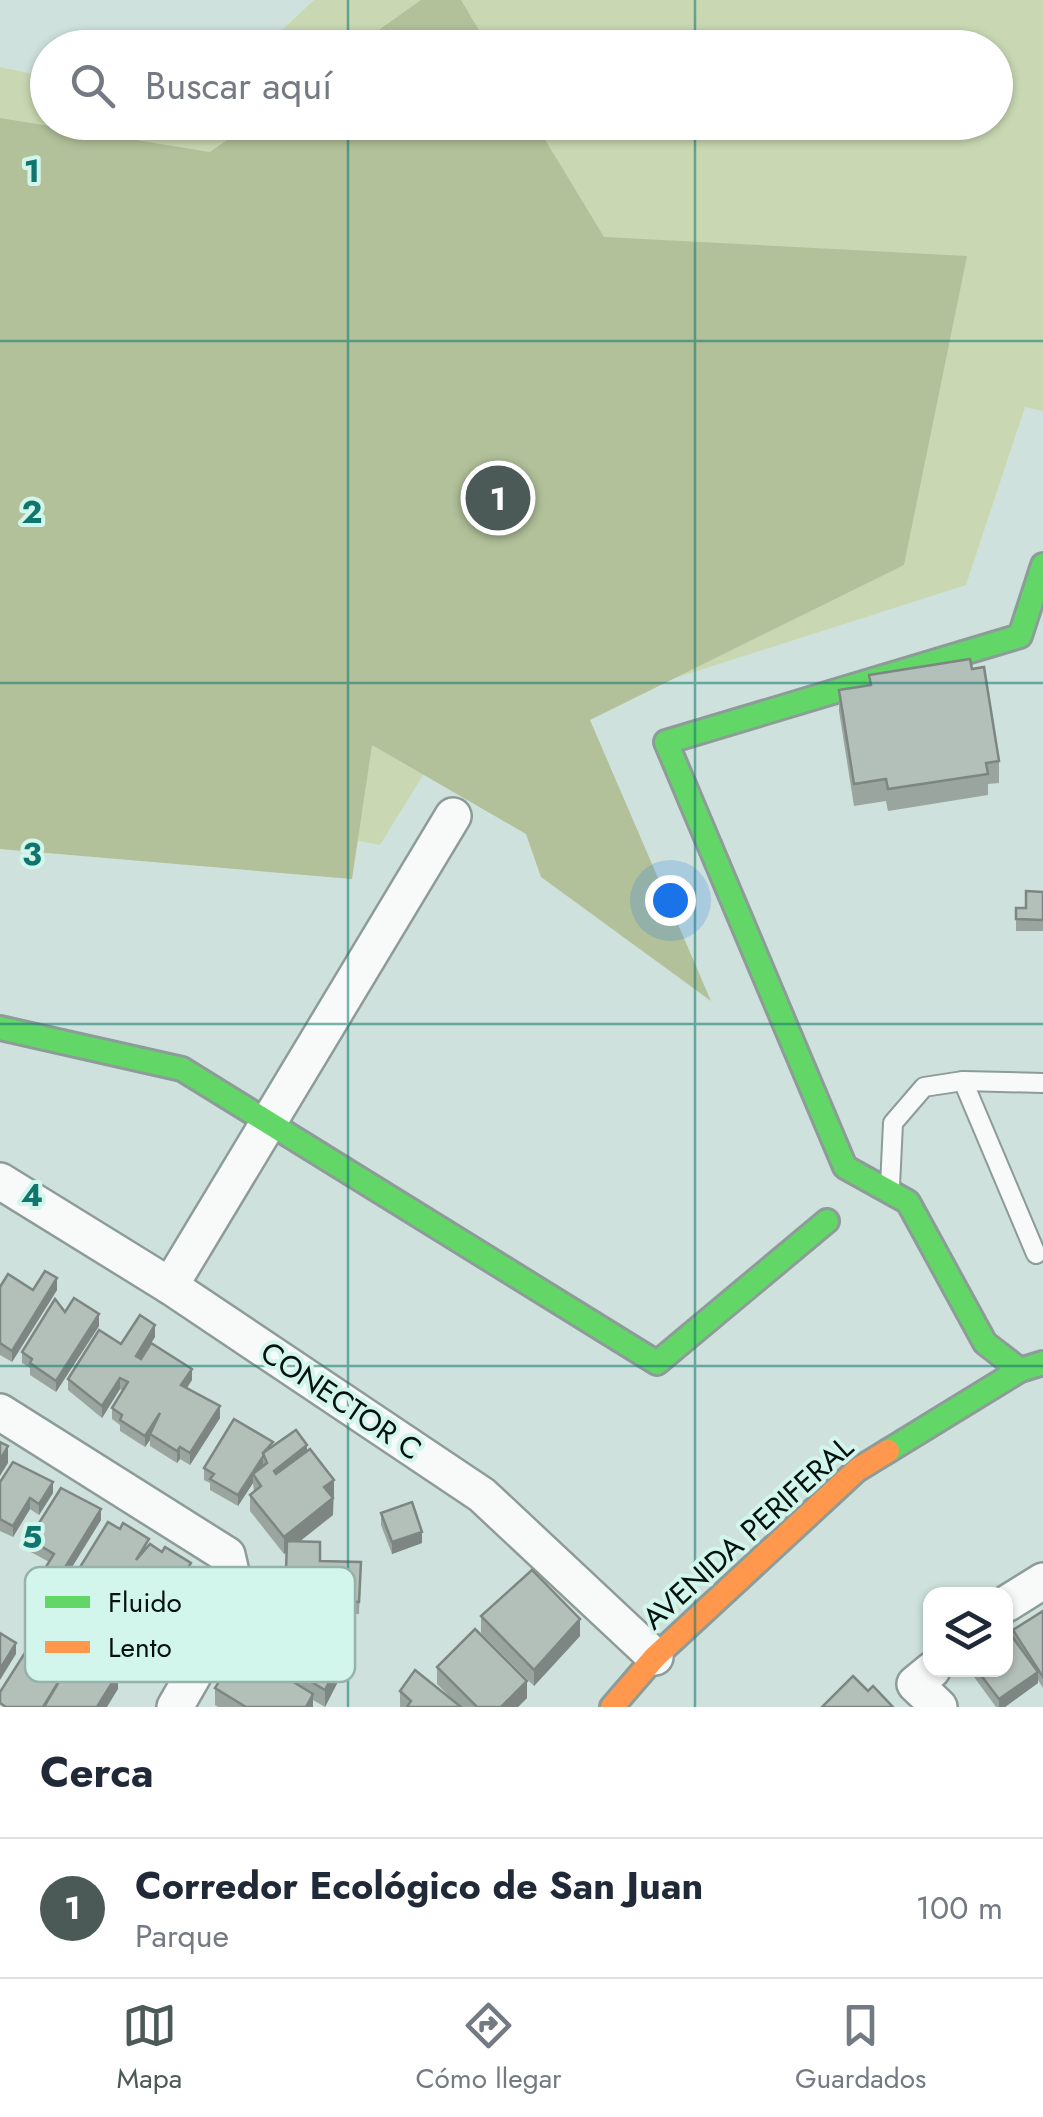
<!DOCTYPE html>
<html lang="es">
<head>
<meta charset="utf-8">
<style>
  :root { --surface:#fff; --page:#f2f2f3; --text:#1f2937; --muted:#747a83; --line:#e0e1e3; --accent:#4c5a57 }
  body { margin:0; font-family:Jost,sans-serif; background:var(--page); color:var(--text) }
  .controls { position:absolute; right:30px; bottom:30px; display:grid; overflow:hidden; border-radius:20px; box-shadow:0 2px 8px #0004 }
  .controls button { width:90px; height:90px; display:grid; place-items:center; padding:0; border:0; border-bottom:2px solid var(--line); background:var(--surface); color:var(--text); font:50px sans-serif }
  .you { position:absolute; left:670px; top:900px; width:35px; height:35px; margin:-25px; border:8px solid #fff; border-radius:50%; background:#1a73e8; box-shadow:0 0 0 15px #1a73e833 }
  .badge { display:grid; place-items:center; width:65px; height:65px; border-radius:50%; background:var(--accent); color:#fff; font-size:32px; font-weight:700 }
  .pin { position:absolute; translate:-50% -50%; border:5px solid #fff; box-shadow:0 2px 10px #0006 }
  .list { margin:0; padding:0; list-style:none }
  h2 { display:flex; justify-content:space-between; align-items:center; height:130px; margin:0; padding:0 40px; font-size:42px }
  h2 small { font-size:32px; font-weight:400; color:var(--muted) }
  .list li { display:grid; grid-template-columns:65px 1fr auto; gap:30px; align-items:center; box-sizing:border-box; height:140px; padding:0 40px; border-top:2px solid var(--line) }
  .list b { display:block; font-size:38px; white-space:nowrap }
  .list p { margin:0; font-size:32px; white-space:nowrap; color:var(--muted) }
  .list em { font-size:32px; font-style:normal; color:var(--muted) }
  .icon { flex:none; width:55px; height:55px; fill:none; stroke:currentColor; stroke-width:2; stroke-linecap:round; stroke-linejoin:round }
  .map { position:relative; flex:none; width:1043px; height:1707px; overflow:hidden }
  .search { position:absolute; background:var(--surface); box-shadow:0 2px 8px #0004; left:30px; right:30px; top:30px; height:110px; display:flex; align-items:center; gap:25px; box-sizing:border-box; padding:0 35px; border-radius:55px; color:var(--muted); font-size:38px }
  .sheet { height:270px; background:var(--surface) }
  nav { display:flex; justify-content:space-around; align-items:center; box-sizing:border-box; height:140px; border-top:2px solid var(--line); background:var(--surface); font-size:28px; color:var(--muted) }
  nav a { display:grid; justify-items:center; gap:5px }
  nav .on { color:var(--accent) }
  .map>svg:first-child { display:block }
</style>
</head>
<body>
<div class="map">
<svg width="1043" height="1707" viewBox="0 0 1043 1707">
  <rect width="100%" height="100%" fill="#cee1dc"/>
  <path fill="#c9d8b3" d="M314,0H1043V411L1025,407L966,585L644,688L465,707L380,845L0,770V67L47,77L48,122H996V48L264,47Z"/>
  <g fill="#b2c19a">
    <path d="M421,0H461L489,47H355Z"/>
    <path d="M0,118L210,152L251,123H535L604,237L967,256L904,565L590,720L711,1001L541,877L526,834L372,745L352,879L0,849Z"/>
  </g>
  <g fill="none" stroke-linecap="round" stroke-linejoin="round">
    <g stroke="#8d9c98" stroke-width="22">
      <g id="lane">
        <path d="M963,1081L1036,1254"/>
        <path d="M890,1186L893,1123L924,1087L963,1081L1043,1083"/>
      </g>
    </g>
    <g stroke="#8d9c98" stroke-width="40">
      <g id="street">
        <path d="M0,1181L170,1286L482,1495L655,1657"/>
        <path d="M170,1286L453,816"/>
        <path d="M0,1412L227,1555L237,1599L175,1707"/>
        <path d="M1006,1604L1043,1581"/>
        <path d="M932,1670L915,1684L939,1707"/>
      </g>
    </g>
    <g stroke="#8d9c98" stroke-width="28">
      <g id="fast">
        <path d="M0,1028L182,1069L657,1363L827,1221"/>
        <path d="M1020,1370L985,1343L908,1202L845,1167L666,742L1020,636L1043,565"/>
        <path d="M888,1451L1020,1370L1043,1363"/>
      </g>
    </g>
    <g stroke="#8d9c98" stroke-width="28">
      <path id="slow" d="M612,1707L655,1657L857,1470L888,1451"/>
    </g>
    <use href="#lane" stroke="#f8fafa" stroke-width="18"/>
    <use href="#street" stroke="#f8fafa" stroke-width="35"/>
    <use href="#fast" stroke="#63d668" stroke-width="22"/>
    <use href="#slow" stroke="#ff974d" stroke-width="22"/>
  </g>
  <g fill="#9aa59f">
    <path d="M972,669L999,761V783L988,784V795L888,811L886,801L854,806L839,711V690L869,685V675Z"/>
    <path d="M1043,892V931H1016V908H1026Z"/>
    <path d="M0,1287L57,1290L12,1362L0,1355Z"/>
    <path d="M65,1312L99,1326L56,1392L30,1375V1368L22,1363V1352Z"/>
    <path d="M155,1337L141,1359L192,1380L187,1388L220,1418L190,1465L180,1459L177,1463L150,1446V1440L145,1447L120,1431V1425L112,1419V1408L123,1391L120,1389L102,1418L68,1390V1379L121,1344Z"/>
    <path d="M273,1446L307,1451L334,1497L333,1515L299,1541L320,1561L361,1562L359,1614L288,1610L347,1664L325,1707L313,1700V1707H218L215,1705V1688L247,1654V1643L285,1609L287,1551L284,1554L250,1511V1495L254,1492L253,1483L238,1506L210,1490V1483L204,1480V1468Z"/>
    <path d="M0,1482L53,1493L39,1515L30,1509L13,1537L0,1531Z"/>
    <path d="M381,1513L422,1543L392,1554L381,1525Z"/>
    <path d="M101,1520L56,1593L42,1584V1573L49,1562L29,1551V1539Z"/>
    <path d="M149,1546L191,1574L147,1645L107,1620L94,1640L83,1632V1621L93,1605L72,1592V1580Z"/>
    <path d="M1043,1611V1688L1038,1680V1683L1005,1707H996L969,1670H1006L1013,1638V1630Z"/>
    <path d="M481,1616L580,1636L534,1686L481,1633Z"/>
    <path d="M437,1667L527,1698L518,1707H400V1691L457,1704L437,1684Z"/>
  </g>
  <g fill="#7d8682">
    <path d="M57,1278V1290L12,1362V1351Z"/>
    <path d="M99,1314V1326L56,1392V1381Z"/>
    <path d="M155,1325V1337L136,1367V1356Z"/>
    <path d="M192,1369V1380L181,1396V1385Z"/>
    <path d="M120,1378V1389L102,1418V1406Z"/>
    <path d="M220,1406V1418L190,1465V1453Z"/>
    <path d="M160,1413L150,1434V1440L145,1447V1436Z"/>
    <path d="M307,1445V1462L274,1487V1471Z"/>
    <path d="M8,1446V1463L0,1476V1460Z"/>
    <path d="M180,1447V1459L177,1463V1451Z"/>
    <path d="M263,1456V1468L253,1474V1483L238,1506V1495Z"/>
    <path d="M334,1480V1497L324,1504V1487Z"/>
    <path d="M53,1482V1493L39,1515V1504Z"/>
    <path d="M30,1498V1509L13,1537V1526Z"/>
    <path d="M333,1498V1515L284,1554V1537Z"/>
    <path d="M101,1509V1520L56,1593V1582Z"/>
    <path d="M422,1532V1543L392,1554V1542Z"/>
    <path d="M191,1563V1574L147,1645V1634Z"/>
    <path d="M107,1609V1620L94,1640V1628Z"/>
    <path d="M580,1619V1636L534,1686V1670Z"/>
    <path d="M16,1643V1654L0,1680V1669Z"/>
    <path d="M347,1647V1664L325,1707V1690Z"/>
    <path d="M72,1660V1672L50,1707H43Z"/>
    <path d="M1038,1672V1683L1005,1707H999V1699Z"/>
    <path d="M118,1673V1689L107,1707H97Z"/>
    <path d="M527,1681V1698L518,1707H501Z"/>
    <path d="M313,1694V1707H306Z"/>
  </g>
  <g fill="#b3c0b9" stroke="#7d8682" stroke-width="2.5">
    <path d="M970,659L972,669L984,667L999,761L986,763L988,774L888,789L886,779L854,784L839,690L871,685L869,675Z"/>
    <path d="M1026,891L1043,892V920L1016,919V908H1026Z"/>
    <path d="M45,1271L57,1278L12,1351L0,1343V1287L8,1274L33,1290Z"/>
    <path d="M74,1298L99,1314L56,1381L30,1363L32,1359L22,1352L55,1299L65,1312Z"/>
    <path d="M140,1315L155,1325L136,1356L141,1359L151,1343L192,1369L181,1385L220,1406L190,1453L180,1447L177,1451L150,1434L160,1413L145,1436L120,1420L122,1415L112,1408L128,1382L120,1378L102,1406L68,1379L99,1330L121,1344Z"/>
    <path d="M234,1419L273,1442L263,1453L264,1455L238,1495L210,1479L214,1474L204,1468Z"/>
    <path d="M296,1430L307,1445L274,1471L276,1474L310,1449L334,1480L324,1487L333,1498L284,1537L250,1495L261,1486L253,1474L267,1463L263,1453Z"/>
    <path d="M0,1442L8,1446L0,1460Z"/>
    <path d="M13,1462L53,1482L39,1504L30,1498L13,1526L0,1519V1482Z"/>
    <path d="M61,1488L101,1509L56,1582L42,1573L54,1554L29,1539Z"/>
    <path d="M412,1502L422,1532L392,1542L381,1513Z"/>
    <path d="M108,1522L120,1529L123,1523L149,1539L136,1560L150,1544L162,1552L165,1547L191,1563L147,1634L107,1609L94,1628L83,1621L98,1596L72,1580Z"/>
    <path d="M287,1541L320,1542V1561L361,1562L359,1602L285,1599Z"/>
    <path d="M532,1570L580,1619L534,1670L481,1616Z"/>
    <path d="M273,1601L347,1647L325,1690L247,1643Z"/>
    <path d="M1043,1611V1677L1013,1630Z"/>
    <path d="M1006,1628L1038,1672L999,1699L977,1670H1006Z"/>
    <path d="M475,1629L527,1681L501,1707H477L437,1667Z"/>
    <path d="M0,1633L16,1643L0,1669Z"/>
    <path d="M35,1637L72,1660L43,1707H6L0,1703V1692Z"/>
    <path d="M239,1649L313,1694L306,1707H246L215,1688Z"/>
    <path d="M89,1654L118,1673L97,1707H44L64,1673L73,1679Z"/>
    <path d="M415,1670L461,1707H407L411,1701L400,1691Z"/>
    <path d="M853,1676L868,1691L873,1686L893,1707H822Z"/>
  </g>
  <path fill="none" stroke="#0f766e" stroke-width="2.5" stroke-opacity="0.55" d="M348,0V48M695,0V48M348,122V1707M695,122V1707M0,341H1043M0,683H1043M0,1024H1043M0,1366H1043"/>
  <g text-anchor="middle" stroke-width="8" stroke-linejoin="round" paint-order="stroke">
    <g font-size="30" fill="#06120f" stroke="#d3f6ec">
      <text transform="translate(341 1401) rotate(34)" y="10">CONECTOR C</text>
      <text transform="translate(748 1533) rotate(-42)" y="10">AVENIDA PERIFERAL</text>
    </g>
  </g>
  <rect x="25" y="1567" width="330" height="115" rx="15" fill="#d3f6ec" stroke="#96b2aa" stroke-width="2.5"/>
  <rect x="45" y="1596" width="45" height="12" fill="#63d668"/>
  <rect x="45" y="1641" width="45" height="12" fill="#ff974d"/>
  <g font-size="28" fill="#06120f">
    <text x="108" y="1612">Fluido</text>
    <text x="108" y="1657">Lento</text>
  </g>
  <g font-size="32" text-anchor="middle" font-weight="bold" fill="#0f766e" stroke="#d3f6ec" stroke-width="8" stroke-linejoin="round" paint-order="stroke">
    <text x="32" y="182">1</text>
    <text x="32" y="523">2</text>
    <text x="32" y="865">3</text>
    <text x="32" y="1206">4</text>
    <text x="32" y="1548">5</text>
  </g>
</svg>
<div class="controls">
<button><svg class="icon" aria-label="layers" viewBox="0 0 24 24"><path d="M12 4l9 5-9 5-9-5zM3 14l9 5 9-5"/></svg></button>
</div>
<div class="you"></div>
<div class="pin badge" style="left:498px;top:498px">1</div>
<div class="search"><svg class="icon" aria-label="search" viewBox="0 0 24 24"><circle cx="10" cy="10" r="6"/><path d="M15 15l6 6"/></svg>Buscar aquí</div>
</div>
<section class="sheet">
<h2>Cerca<small></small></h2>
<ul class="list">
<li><span class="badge">1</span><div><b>Corredor Ecológico de San Juan</b><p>Parque</p></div><em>100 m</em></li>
</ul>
</section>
<nav>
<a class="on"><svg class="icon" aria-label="map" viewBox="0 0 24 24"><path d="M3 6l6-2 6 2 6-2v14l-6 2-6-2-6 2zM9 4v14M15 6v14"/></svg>Mapa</a>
<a><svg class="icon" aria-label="directions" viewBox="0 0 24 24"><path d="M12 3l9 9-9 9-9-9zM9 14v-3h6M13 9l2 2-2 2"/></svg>Cómo llegar</a>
<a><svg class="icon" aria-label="saved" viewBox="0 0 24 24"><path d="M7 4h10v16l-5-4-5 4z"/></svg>Guardados</a>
</nav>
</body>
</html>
